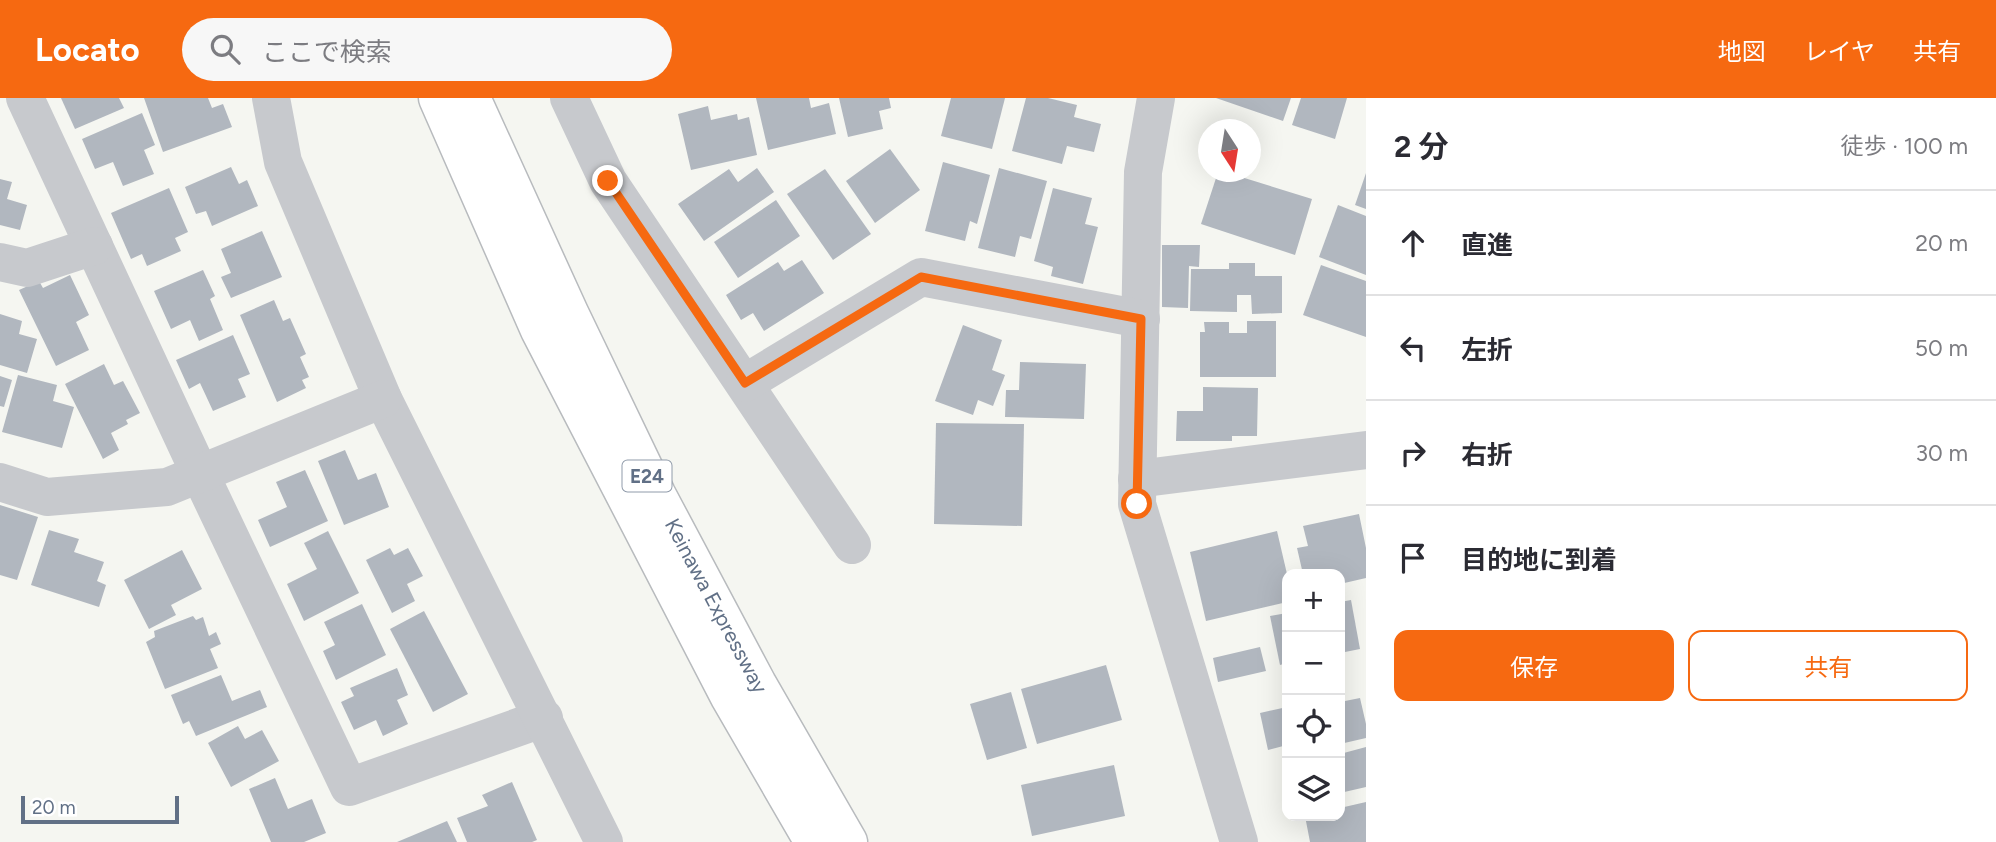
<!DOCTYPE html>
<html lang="ja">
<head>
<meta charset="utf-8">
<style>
  :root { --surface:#fff; --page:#f7f7f7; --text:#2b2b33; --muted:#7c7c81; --line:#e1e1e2; --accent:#f66911 }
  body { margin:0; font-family:Figtree,"Noto Sans JP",sans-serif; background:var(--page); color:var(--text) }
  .controls { position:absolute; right:21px; bottom:21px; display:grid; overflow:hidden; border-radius:14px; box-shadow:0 7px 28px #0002 }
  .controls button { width:63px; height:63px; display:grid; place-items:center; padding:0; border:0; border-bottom:2px solid var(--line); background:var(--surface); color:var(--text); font:35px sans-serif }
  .compass { position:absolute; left:1198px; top:21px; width:63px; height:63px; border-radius:50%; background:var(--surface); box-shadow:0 7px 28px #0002; rotate:168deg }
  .scale { position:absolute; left:21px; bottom:18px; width:158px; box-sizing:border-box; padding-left:7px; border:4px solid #617086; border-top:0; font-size:19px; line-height:24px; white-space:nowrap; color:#617086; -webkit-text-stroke:5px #fff; paint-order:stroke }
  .stop { position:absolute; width:21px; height:21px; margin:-16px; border:5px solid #f66911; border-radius:50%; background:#fff }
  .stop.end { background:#f66911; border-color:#fff; box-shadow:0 2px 7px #0008 }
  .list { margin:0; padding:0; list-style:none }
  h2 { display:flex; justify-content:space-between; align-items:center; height:91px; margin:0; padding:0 28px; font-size:30px }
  h2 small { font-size:23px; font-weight:400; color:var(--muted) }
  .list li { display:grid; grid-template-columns:46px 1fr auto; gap:21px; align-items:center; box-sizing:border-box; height:105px; padding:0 28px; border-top:2px solid var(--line) }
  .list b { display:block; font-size:26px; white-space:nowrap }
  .list em { font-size:23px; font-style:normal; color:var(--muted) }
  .actions { display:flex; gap:14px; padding:21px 28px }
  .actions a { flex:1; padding:16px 0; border:2px solid var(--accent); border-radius:14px; text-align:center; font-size:24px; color:var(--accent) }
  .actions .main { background:var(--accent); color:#fff }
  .icon { flex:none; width:38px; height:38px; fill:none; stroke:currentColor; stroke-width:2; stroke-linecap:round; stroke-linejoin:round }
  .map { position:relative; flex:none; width:1366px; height:744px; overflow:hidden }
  header { display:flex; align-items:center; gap:42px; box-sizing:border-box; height:98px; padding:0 35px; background:var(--accent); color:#fff }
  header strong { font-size:33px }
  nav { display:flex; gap:38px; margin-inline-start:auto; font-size:24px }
  .search { width:490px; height:63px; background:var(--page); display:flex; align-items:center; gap:18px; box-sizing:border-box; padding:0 24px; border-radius:38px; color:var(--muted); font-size:26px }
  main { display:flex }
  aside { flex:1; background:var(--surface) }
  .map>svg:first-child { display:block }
</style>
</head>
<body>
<header>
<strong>Locato</strong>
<div class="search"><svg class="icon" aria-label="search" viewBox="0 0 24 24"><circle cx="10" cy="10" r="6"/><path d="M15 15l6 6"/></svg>ここで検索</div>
<nav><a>地図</a><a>レイヤ</a><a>共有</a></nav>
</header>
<main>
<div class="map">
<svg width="1366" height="744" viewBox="0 0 1366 744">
  <rect width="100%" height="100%" fill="#f5f6f1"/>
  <g fill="#b1b7bf">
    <path d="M61,0H119L124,10L75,31Z"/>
    <path d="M144,0H208L212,10L223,6L232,29L163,54Z"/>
    <path d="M756,0H809L811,10L829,5L836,36L768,52Z"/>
    <path d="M839,0H889L891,10L879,13L883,31L848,39Z"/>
    <path d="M951,0H1005L992,51L941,38Z"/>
    <path d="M1026,0H1048L1077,7L1074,19L1101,26L1094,54L1067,48L1062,66L1012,53Z"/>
    <path d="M1216,0H1291L1283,23Z"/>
    <path d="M1301,0H1347L1335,41L1292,27Z"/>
    <path d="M708,8L711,22L737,16L738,22L749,19L757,57L691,72L678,16Z"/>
    <path d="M142,15L155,47L144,52L154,76L123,88L113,64L95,71L82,41Z"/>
    <path d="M890,51L920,92L875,125L846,83Z"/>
    <path d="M943,64L990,77L977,126L970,123L965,143L925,133Z"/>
    <path d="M231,69L239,86L247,82L258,108L212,128L206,113L196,116L185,89Z"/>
    <path d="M757,70L774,94L704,143L678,106L729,71L738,84Z"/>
    <path d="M999,70L1047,83L1031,141L1020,138L1015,159L978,150Z"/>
    <path d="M825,71L871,136L833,162L787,96Z"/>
    <path d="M1218,74H1225L1312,101L1295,157L1201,126Z"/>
    <path d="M1366,75V111L1355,107Z"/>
    <path d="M0,81L12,84L7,101L27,107L20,132L0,127Z"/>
    <path d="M169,90L188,134L175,140L181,153L147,168L142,156L131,161L111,115Z"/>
    <path d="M1053,90L1092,100L1085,126L1098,129L1083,186L1051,178L1053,169L1034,163Z"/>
    <path d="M776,102L800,138L738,180L714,144Z"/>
    <path d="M1338,107L1366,118V177L1319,159Z"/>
    <path d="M262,133L282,179L231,200L221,179L231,175L221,151Z"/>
    <path d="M1162,147H1200L1199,169L1189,168L1188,210L1162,209Z"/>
    <path d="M802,162L824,195L764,233L753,215L741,222L726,197L778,164L784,173Z"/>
    <path d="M1229,165H1255V178H1282V215L1252,216L1251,197H1237V214L1190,213L1191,171H1229Z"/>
    <path d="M1321,167L1366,183V239L1303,217Z"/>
    <path d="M203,172L215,198L210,201L223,232L199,243L190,222L171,231L154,193Z"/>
    <path d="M70,177L89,217L76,224L89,252L56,268L19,192L39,183L43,190Z"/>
    <path d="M274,202L283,223L290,220L306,256L300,259L309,279L302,282L306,290L277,304L240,217Z"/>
    <path d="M0,216L22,223L19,236L37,241L27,275L0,267Z"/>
    <path d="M1247,223H1276V279H1200V234H1205L1204,224H1229V235H1247Z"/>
    <path d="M963,227L1002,242L992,272L1005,277L993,308L978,302L973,317L935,303Z"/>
    <path d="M233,237L250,276L238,281L246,299L213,313L200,285L189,291L176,262Z"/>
    <path d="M1020,264L1086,266L1084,321L1005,319L1006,292H1019Z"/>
    <path d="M104,266L114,287L123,283L140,315L126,322L128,326L111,335L119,352L103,361L65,286Z"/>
    <path d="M18,277L57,287L53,303L74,309L62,350L2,334Z"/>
    <path d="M0,278L12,282L4,309L0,308Z"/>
    <path d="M1203,289L1258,290L1257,338H1232V343H1176L1177,313H1203Z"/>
    <path d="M936,325L1024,326L1022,428L934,426Z"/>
    <path d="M345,352L358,382L376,375L389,409L344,427L318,363Z"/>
    <path d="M305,372L328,423L270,449L258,422L287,409L276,384Z"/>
    <path d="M0,407L38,419L17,482L0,477Z"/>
    <path d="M1359,416L1366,450V480L1340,486V476H1303L1297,450L1308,448L1303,428Z"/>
    <path d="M49,432L79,441L74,454L104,464L97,483L106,487L99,509L31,487Z"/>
    <path d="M328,433L359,495L304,523L287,486L317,471L304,445Z"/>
    <path d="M1277,433L1287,476V504L1206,523L1190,454Z"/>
    <path d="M390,450L394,457L408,450L423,478L407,486L415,503L392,515L366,462Z"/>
    <path d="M182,452L202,491L171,507L176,517L149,531L124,482Z"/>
    <path d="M1351,502L1360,551L1340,555V504Z"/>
    <path d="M362,506L386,557L336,582L323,553L335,547L324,524Z"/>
    <path d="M424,513L468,596L433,614L390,531Z"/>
    <path d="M1287,515V565L1280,567L1270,518Z"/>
    <path d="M193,518L196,522L203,519L209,538L216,534L221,546L210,551L218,570L165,591L146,544L155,539L154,533Z"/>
    <path d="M1260,549L1266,573L1218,584L1213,560Z"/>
    <path d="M1106,567L1122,622L1037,646L1021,591Z"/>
    <path d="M397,570L408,597L397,602L408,626L383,638L376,622L354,632L341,604L354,598L350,590Z"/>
    <path d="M221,577L232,603L260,592L267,609L196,638L189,623L183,626L171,597Z"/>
    <path d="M1011,594L1027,650L987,662L970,606Z"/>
    <path d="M1360,600L1366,626V640L1340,646V604Z"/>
    <path d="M1287,609V647L1268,652L1260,615Z"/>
    <path d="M238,628L245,641L262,632L279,663L231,689L208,645Z"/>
    <path d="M1366,649V689L1340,695V656Z"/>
    <path d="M1114,667L1125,718L1032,738L1021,687Z"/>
    <path d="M275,680L288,711L312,701L326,735L304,744H271L249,691Z"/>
    <path d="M512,684L537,742L532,744H467L457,720L488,708L482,697Z"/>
    <path d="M1366,704V744H1310L1305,718H1340V710Z"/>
    <path d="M447,723L457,744H397Z"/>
  </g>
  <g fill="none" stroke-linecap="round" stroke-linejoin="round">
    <g stroke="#b8bbbe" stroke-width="41">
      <g id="motorway">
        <path d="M438,0L540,232L730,599L814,744"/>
        <path d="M471,0L569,215L656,396L757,586L848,744"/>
      </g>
    </g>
    <g stroke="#c7c9cd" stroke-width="38">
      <path d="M25,0L200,376L349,689L544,620"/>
      <path d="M271,0L283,64L383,301L604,744"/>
      <path d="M569,0L608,83L852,447"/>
      <path d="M1156,0L1143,74L1137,406L1239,744"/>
      <path d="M0,164L27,170L94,148"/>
      <path d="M745,285L921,179L1141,221"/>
      <path d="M1137,381L1366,352"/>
      <path d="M0,384L47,399L167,389L383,301"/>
    </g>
    <use href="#motorway" stroke="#fff" stroke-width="38"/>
  </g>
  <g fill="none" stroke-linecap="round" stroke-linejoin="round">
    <path stroke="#f66911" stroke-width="9" d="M608,83L745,285L921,179L1141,221L1137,406"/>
  </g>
  <g text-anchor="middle" stroke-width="7" stroke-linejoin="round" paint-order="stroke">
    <rect fill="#fff" stroke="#909baa" stroke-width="2" x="622.5" y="362.5" width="49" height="31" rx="5"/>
    <g font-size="19" font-weight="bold" fill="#617086">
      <text x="647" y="385">E24</text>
    </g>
    <g font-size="21" fill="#617086" stroke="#fff">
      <text transform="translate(716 508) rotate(62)" y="7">Keinawa Expressway</text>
    </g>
  </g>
</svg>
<div class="controls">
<button>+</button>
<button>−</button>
<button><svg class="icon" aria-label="locate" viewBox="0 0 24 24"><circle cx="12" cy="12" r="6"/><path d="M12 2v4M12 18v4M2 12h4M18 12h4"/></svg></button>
<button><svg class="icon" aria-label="layers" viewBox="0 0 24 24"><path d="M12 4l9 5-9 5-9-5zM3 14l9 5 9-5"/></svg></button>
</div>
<svg class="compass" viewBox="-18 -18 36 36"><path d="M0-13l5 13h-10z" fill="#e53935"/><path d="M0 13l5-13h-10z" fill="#7c7c81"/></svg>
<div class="scale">20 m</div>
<div class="stop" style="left:1137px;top:406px"></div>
<div class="stop end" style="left:608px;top:83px"></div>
</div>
<aside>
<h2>2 分<small>徒歩 · 100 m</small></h2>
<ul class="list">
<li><svg class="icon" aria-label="ahead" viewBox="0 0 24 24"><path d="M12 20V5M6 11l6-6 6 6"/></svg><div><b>直進</b></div><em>20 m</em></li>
<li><svg class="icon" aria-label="left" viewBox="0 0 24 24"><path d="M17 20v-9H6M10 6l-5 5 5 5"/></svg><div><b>左折</b></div><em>50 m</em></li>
<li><svg class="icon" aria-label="right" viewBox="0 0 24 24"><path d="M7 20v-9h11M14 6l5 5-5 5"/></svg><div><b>右折</b></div><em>30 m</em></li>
<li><svg class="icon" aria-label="arrive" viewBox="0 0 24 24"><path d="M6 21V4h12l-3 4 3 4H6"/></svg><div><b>目的地に到着</b></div></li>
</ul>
<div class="actions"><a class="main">保存</a><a>共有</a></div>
</aside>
</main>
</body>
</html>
